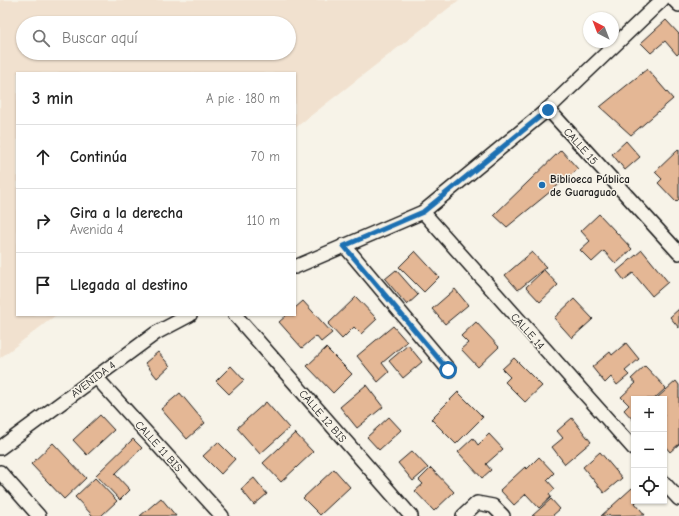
<!DOCTYPE html>
<html lang="es">
<head>
<meta charset="utf-8">
<style>
  :root { --surface:#fff; --page:#f6f6f6; --text:#222; --muted:#767676; --line:#e0e0e0 }
  body { margin:0; font-family:"Comic Neue",sans-serif; background:var(--page); color:var(--text) }
  .controls { position:absolute; right:12px; bottom:12px; display:grid; overflow:hidden; border-radius:0px; box-shadow:0 1px 3px #0004 }
  .controls button { width:36px; height:36px; display:grid; place-items:center; padding:0; border:0; border-bottom:1px solid var(--line); background:var(--surface); color:var(--text); font:20px sans-serif }
  .compass { position:absolute; left:583px; top:12px; width:36px; height:36px; border-radius:50%; background:var(--surface); box-shadow:0 1px 3px #0004; rotate:318deg }
  .stop { position:absolute; width:12px; height:12px; margin:-9px; border:3px solid #1f6fb2; border-radius:50%; background:#fff }
  .stop.end { background:#1f6fb2; border-color:#fff; box-shadow:0 1px 4px #0008 }
  .list { margin:0; padding:0; list-style:none }
  h2 { display:flex; justify-content:space-between; align-items:center; height:52px; margin:0; padding:0 16px; font-size:17px }
  h2 small { font-size:13px; font-weight:400; color:var(--muted) }
  .list li { display:grid; grid-template-columns:26px 1fr auto; gap:12px; align-items:center; box-sizing:border-box; height:64px; padding:0 16px; border-top:1px solid var(--line) }
  .list b { display:block; font-size:15px; white-space:nowrap }
  .list p { margin:0; font-size:13px; white-space:nowrap; color:var(--muted) }
  .list em { font-size:13px; font-style:normal; color:var(--muted) }
  .icon { flex:none; width:22px; height:22px; fill:none; stroke:currentColor; stroke-width:2; stroke-linecap:round; stroke-linejoin:round }
  .map { position:relative; flex:none; width:679px; height:516px; overflow:hidden }
  .search { position:absolute; background:var(--surface); box-shadow:0 1px 3px #0004; left:16px; top:16px; width:280px; height:44px; display:flex; align-items:center; gap:10px; box-sizing:border-box; padding:0 14px; border-radius:22px; color:var(--muted); font-size:15px }
  .panel { position:absolute; background:var(--surface); box-shadow:0 1px 3px #0004; left:16px; top:72px; width:280px; height:244px; border-radius:0px }
  .map>svg:first-child { display:block }
</style>
</head>
<body>
<div class="map">
<svg width="679" height="516" viewBox="0 0 679 516">
  <rect width="100%" height="100%" fill="#f7f3e8"/>
  <filter id="ink" filterUnits="userSpaceOnUse"><feTurbulence type="fractalNoise" baseFrequency=".025" numOctaves="2"/><feDisplacementMap in="SourceGraphic" scale="8" xChannelSelector="R" yChannelSelector="G"/><feConvolveMatrix kernelMatrix="1 2 1 2 8 2 1 2 1" color-interpolation-filters="sRGB"/></filter>
  <g filter="url(#ink)">
    <path fill="#f1e1cf" fill-rule="evenodd" d="M0,0H459L295,128V73H17V315H56L0,358ZM23,23H289V53H23Z"/>
    <g fill="#e4b795" stroke="#1c1c1c">
      <path d="M666,20L679,34V53L677,55L665,41L651,53L641,43Z"/>
      <path d="M647,69L673,99L631,135L600,107Z"/>
      <path d="M626,141L640,157L625,170L612,154Z"/>
      <path d="M679,149V199L676,202L658,183L662,179L655,172Z"/>
      <path d="M561,150L578,169L507,227L494,215Z"/>
      <path d="M599,214L632,249L616,264L604,251L592,262L580,250L590,241L581,231Z"/>
      <path d="M642,250L668,282L652,296L633,273L624,280L617,271Z"/>
      <path d="M415,251L439,277L424,292L399,267Z"/>
      <path d="M532,252L546,267L518,290L505,275Z"/>
      <path d="M396,270L418,295L407,305L385,279Z"/>
      <path d="M544,270L558,285L540,302L526,287Z"/>
      <path d="M455,289L468,305L445,324L432,309Z"/>
      <path d="M356,297L377,319L361,334L354,327L342,339L328,324Z"/>
      <path d="M574,299L593,319L572,338L554,318Z"/>
      <path d="M303,301L332,333L321,342L316,336L302,348L279,322L287,315H295V308Z"/>
      <path d="M679,309V328L670,317Z"/>
      <path d="M476,322L499,347L478,367L461,349L468,343L461,336Z"/>
      <path d="M393,326L407,342L382,363L389,372L378,382L357,356Z"/>
      <path d="M626,343L639,359L625,371L629,375L617,385L611,377L605,383L592,367L610,352L612,355Z"/>
      <path d="M408,345L422,362L403,378L389,361Z"/>
      <path d="M326,348L352,374L333,393L307,366Z"/>
      <path d="M158,352L170,366L157,378L145,363Z"/>
      <path d="M514,358L542,386L525,402L505,382L510,377L502,369Z"/>
      <path d="M231,366L244,380L229,394L216,381Z"/>
      <path d="M645,366L666,388L654,399H634V421L624,410L629,405L621,397L636,383L631,379Z"/>
      <path d="M676,381L679,385V444L670,452L664,445V399H656Z"/>
      <path d="M366,385L383,407L357,428L340,407Z"/>
      <path d="M458,392L483,417L456,444L431,419Z"/>
      <path d="M180,393L205,423L187,439L161,409Z"/>
      <path d="M266,402L289,428L260,454L237,428Z"/>
      <path d="M100,415L114,430L87,455L73,440Z"/>
      <path d="M389,417L401,430L379,450L367,437Z"/>
      <path d="M572,418L591,442L565,464L552,447L563,438L557,431Z"/>
      <path d="M295,433L313,452L281,482L263,463Z"/>
      <path d="M489,434L503,449L486,464L491,470L482,478L458,452L473,438L478,445Z"/>
      <path d="M133,439L142,448L115,474L130,490L120,500L96,475Z"/>
      <path d="M218,442L235,459L221,474L203,456Z"/>
      <path d="M53,443L86,478L64,499L31,464Z"/>
      <path d="M412,451L428,468L413,481L398,463Z"/>
      <path d="M600,452L622,478L604,493L583,467Z"/>
      <path d="M539,457L554,473L547,480L555,489L549,494L551,497L539,508L526,494L514,505L500,490L525,467L527,469Z"/>
      <path d="M431,468L454,492L434,511L415,491L423,484L419,480Z"/>
      <path d="M334,469L350,487L320,515L303,498Z"/>
      <path d="M95,478L117,501L101,516H93L75,497Z"/>
      <path d="M254,478L267,494L254,505L241,489Z"/>
      <path d="M632,488L634,490V501H637L635,503L645,515L601,516Z"/>
      <path d="M161,498L176,516H140Z"/>
      <path d="M551,499L560,509L552,516H532Z"/>
    </g>
    <g fill="none" stroke-linecap="round" stroke-linejoin="round">
      <g stroke="#1c1c1c" stroke-width="16">
        <g id="street">
          <path d="M674,0L679,5"/>
          <path d="M548,109L679,253"/>
          <path d="M423,212L634,449"/>
          <path d="M344,245L449,370"/>
          <path d="M295,267L423,212L548,109L662,0"/>
          <path d="M235,315L411,516"/>
          <path d="M96,377L222,516"/>
          <path d="M0,448L156,333L190,315"/>
          <path d="M0,472L39,516"/>
          <path d="M664,483L679,499"/>
          <path d="M463,516L477,503L493,506L503,516"/>
        </g>
      </g>
      <use href="#street" stroke="#f7f3e8" stroke-width="13"/>
    </g>
  </g>
  <g fill="none" stroke-linecap="round" stroke-linejoin="round" filter="url(#ink)">
    <path stroke="#1f6fb2" stroke-width="5" d="M448,370L344,246L423,212L548,110"/>
  </g>
  <circle fill="#1f6fb2" stroke="#f7f3e8" stroke-width="1.5" cx="542" cy="185" r="4"/>
  <g text-anchor="middle" stroke-width="3" stroke-linejoin="round" paint-order="stroke">
    <g font-size="11" fill="#1c1c1c" stroke="#f7f3e8">
      <text transform="translate(581 146) rotate(48)" y="4">CALLE 15</text>
      <text transform="translate(528 331) rotate(48)" y="4">CALLE 14</text>
      <text transform="translate(93 379) rotate(-37)" y="4">AVENIDA 4</text>
      <text transform="translate(323 416) rotate(49)" y="4">CALLE 12 BIS</text>
      <text transform="translate(159 446) rotate(48)" y="4">CALLE 11 BIS</text>
    </g>
    <g font-size="11" font-weight="bold" fill="#1c1c1c" stroke="#f7f3e8" text-anchor="start">
      <text x="550" y="183">Biblioeca Pública<tspan x="550" dy="13">de Guaraguao</tspan></text>
    </g>
  </g>
</svg>
<div class="controls">
<button>+</button>
<button>−</button>
<button><svg class="icon" aria-label="locate" viewBox="0 0 24 24"><circle cx="12" cy="12" r="6"/><path d="M12 2v4M12 18v4M2 12h4M18 12h4"/></svg></button>
</div>
<svg class="compass" viewBox="-18 -18 36 36"><path d="M0-13l5 13h-10z" fill="#e53935"/><path d="M0 13l5-13h-10z" fill="#767676"/></svg>
<div class="stop" style="left:448px;top:370px"></div>
<div class="stop end" style="left:548px;top:110px"></div>
<div class="search"><svg class="icon" aria-label="search" viewBox="0 0 24 24"><circle cx="10" cy="10" r="6"/><path d="M15 15l6 6"/></svg>Buscar aquí</div>
<section class="panel">
<h2>3 min<small>A pie · 180 m</small></h2>
<ul class="list">
<li><svg class="icon" aria-label="ahead" viewBox="0 0 24 24"><path d="M12 20V5M6 11l6-6 6 6"/></svg><div><b>Continúa</b></div><em>70 m</em></li>
<li><svg class="icon" aria-label="right" viewBox="0 0 24 24"><path d="M7 20v-9h11M14 6l5 5-5 5"/></svg><div><b>Gira a la derecha</b><p>Avenida 4</p></div><em>110 m</em></li>
<li><svg class="icon" aria-label="arrive" viewBox="0 0 24 24"><path d="M6 21V4h12l-3 4 3 4H6"/></svg><div><b>Llegada al destino</b></div></li>
</ul>
</section>
</div>
</body>
</html>
